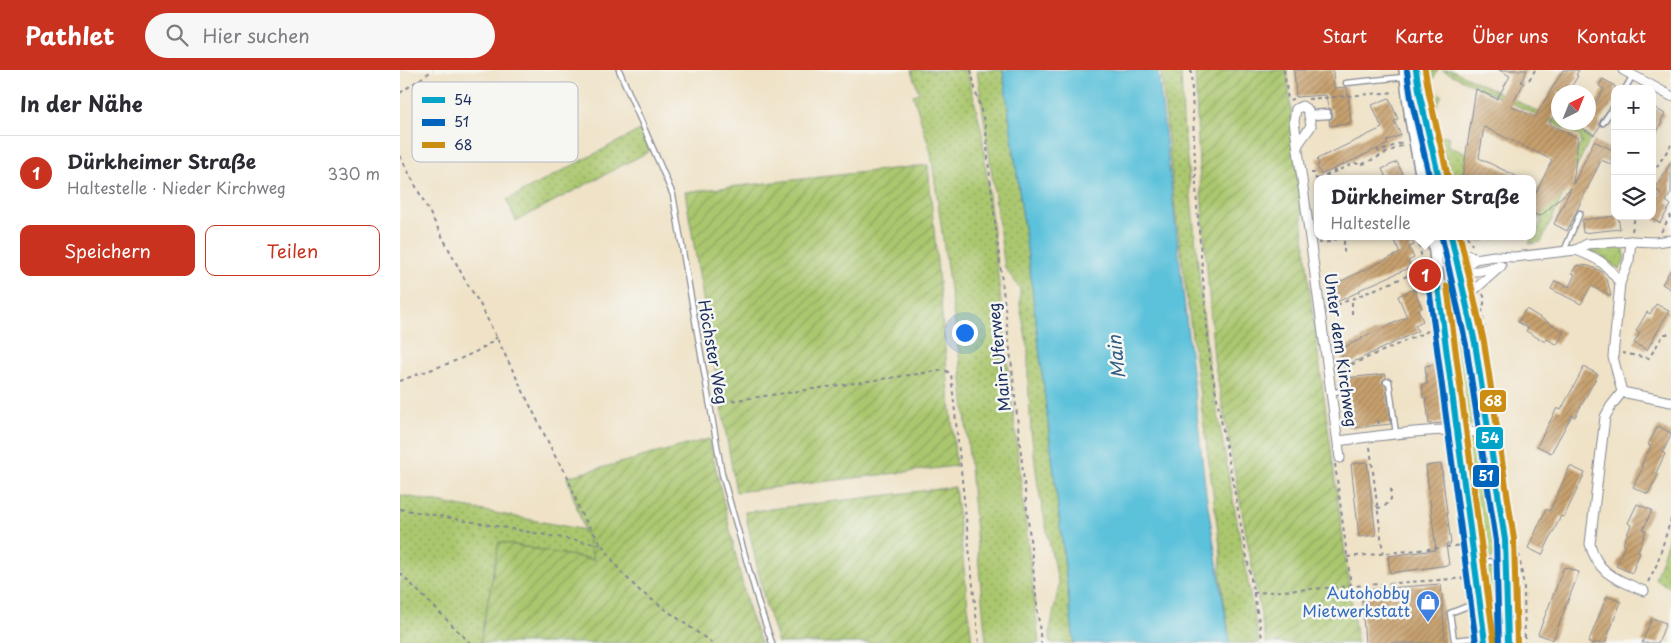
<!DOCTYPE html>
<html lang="de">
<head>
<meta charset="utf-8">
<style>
  :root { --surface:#fff; --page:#f7f7f7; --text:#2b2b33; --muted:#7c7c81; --line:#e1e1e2; --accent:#c8321e }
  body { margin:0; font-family:"Playpen Sans",sans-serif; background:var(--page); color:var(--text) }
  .controls { position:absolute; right:15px; top:15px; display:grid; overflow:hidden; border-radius:10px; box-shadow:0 5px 20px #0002 }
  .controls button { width:45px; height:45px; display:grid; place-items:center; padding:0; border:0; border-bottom:1px solid var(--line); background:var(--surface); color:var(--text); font:25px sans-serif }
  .compass { position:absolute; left:1151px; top:15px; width:45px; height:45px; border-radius:50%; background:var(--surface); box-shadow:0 5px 20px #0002; rotate:43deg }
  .you { position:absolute; left:564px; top:262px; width:18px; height:18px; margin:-12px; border:4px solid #fff; border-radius:50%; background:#1a73e8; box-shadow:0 0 0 8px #1a73e833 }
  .badge { display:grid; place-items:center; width:32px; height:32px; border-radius:50%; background:var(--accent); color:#fff; font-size:16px; font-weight:700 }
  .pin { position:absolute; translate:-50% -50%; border:2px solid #fff; box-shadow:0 1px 5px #0006 }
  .popup { position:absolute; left:914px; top:105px; width:222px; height:65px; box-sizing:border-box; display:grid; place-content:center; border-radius:10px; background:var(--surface); filter:drop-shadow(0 1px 4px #0005); font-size:16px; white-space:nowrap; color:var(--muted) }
  .popup b { font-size:19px; color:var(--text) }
  .popup::after { content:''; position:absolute; left:50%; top:100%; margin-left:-10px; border:10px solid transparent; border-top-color:var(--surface) }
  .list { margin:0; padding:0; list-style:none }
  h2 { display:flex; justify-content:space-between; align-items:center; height:65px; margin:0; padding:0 20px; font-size:21px }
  h2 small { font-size:16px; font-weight:400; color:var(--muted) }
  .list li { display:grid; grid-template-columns:32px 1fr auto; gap:15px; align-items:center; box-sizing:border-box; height:75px; padding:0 20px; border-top:1px solid var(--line) }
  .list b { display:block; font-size:19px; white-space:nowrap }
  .list p { margin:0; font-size:16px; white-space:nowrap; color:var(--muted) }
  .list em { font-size:16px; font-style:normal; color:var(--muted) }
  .actions { display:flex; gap:10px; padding:15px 20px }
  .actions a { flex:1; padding:11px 0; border:1px solid var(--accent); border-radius:10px; text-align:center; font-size:18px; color:var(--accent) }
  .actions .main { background:var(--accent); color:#fff }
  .icon { flex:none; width:28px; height:28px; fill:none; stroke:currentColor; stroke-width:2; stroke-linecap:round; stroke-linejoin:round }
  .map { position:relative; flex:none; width:1271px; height:573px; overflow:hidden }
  header { display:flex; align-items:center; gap:30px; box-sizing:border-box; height:70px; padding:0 25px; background:var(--accent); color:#fff }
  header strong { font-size:24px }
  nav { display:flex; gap:28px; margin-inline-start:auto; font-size:18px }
  .search { width:350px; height:45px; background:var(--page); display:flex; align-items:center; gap:12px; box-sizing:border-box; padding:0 18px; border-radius:28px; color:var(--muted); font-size:19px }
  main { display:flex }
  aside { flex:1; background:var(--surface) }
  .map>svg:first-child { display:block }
</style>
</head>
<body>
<header>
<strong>Pathlet</strong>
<div class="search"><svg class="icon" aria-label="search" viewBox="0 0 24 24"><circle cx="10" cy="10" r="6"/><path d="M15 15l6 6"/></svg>Hier suchen</div>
<nav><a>Start</a><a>Karte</a><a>Über uns</a><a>Kontakt</a></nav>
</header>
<main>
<aside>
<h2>In der Nähe<small></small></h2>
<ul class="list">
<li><span class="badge">1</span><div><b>Dürkheimer Straße</b><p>Haltestelle · Nieder Kirchweg</p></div><em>330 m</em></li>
</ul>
<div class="actions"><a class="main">Speichern</a><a>Teilen</a></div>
</aside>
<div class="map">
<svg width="1271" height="573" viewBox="0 0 1271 573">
  <defs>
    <pattern id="grass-dots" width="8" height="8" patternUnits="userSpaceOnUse" patternTransform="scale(1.25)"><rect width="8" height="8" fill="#abc76e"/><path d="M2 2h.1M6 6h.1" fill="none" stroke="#8aa25e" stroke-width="1.8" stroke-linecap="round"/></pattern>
    <pattern id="garden-furrows" width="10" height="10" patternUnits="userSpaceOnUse" patternTransform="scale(1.25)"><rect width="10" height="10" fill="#abc76e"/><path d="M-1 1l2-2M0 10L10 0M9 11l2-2" fill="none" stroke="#8aa25e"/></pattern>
    <pattern id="building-hatch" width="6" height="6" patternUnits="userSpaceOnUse" patternTransform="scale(1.25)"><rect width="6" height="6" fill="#c7a06d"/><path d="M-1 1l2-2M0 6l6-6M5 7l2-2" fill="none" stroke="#a1835d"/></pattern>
  </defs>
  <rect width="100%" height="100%" fill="#f6f6f2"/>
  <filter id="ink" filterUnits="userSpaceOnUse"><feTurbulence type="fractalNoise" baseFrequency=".02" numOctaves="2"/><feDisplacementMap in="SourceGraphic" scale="10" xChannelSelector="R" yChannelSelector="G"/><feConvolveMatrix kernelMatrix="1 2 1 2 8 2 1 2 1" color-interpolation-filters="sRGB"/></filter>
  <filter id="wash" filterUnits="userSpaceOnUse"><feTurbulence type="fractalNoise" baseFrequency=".0096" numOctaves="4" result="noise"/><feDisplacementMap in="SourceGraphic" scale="20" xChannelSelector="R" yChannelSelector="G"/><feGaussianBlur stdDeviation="1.12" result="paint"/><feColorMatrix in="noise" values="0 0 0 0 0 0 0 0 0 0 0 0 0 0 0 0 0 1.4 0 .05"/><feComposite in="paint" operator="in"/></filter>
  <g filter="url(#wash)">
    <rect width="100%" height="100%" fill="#efe2c6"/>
    <g fill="url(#grass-dots)" stroke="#637b66">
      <path d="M512,0H567L582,63L639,573H586L561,298L531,83L513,25L519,23Z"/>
      <path d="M577,0H603L631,209L674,573H650V560L659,515L651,481L638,416L631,361L628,311V278L620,236V218L605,198Z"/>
      <path d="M761,0H781L783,51L808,291L859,573H830L820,502L821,485L813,423L775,139Z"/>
      <path d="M1011,0L1034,109H1031L1011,31Z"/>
      <path d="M1025,0H1038L1028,18L1042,25L1033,42Z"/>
      <path d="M1042,0H1052L1191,67L1141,172L1129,174L1131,168L1133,169L1142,150L1133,145V143L1140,146L1143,144L1166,97L1169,98L1181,73L1180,66Z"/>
      <path d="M240,60L250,81L116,151L107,130Z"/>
      <path d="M1041,65L1050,67L1047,75L1066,84L1064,109H1052L1046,94L1040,67Z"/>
      <path d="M1070,166H1097L1095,170L1089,167C1085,173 1079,172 1073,170Z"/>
      <path d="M1218,175L1223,177C1226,184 1225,195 1219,199L1198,184L1187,181V178Z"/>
      <path d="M1054,211L1065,253L1084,361L1076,355H1061L1045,237Z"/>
      <path d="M1073,367L1081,370L1087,383L1102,470L1099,483L1093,488H1087L1079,472L1064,376L1068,368Z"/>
      <path d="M0,425L185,460L194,490L99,472L80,573H0Z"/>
      <path d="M1271,461V518L1255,509Z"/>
      <path d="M1078,488L1084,493L1095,495L1100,490L1103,573H1090Z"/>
    </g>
    <g fill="url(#garden-furrows)" stroke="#637b66">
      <path d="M795,0H887L910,223L957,573H866L814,290L799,96Z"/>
      <path d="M528,95L556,396L336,422L285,122Z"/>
      <path d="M309,369L349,542L361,573H80L99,472L194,490L167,407Z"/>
      <path d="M555,417L572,573H378L365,532L345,442Z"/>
    </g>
    <path fill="#5cc1da" stroke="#3c789c" d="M603,0H758L806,424L830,573H674L631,209Z"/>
    <g id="blocks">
      <g fill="url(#building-hatch)">
        <path d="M894,0H933L934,18L947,17L951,53L930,56L929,50L932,48L933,45L931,39L928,38L926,25L896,27Z"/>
        <path d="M1099,0H1127L1121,12L1124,13L1111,36L1135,47L1163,0H1179L1176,5L1178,6L1168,22H1158V38L1149,54L1178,68L1173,115L1194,71L1215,81V96L1201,90L1167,161L1154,154L1171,118L1142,145L1139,146L1132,143V131L1152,90L1084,57L1079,88L1122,109H1062L1076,19L1097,29L1110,6Z"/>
        <path d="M1203,9L1215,16V30L1200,51V56L1194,65L1182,58L1185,52H1188V46L1204,19L1199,16Z"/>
        <path d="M989,28L998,49L994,51L1001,65L986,71L988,74L921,105L917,96L919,95L917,89L982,58L972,35Z"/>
        <path d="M1252,36L1265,44L1261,51L1262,52L1252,70Z"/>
        <path d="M997,92L1005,109H987L982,99Z"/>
        <path d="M1271,92V123L1266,131L1271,135L1260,153L1252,148V139L1261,123L1255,119Z"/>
        <path d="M1215,146H1218L1220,159L1183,163L1182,150Z"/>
        <path d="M993,166H1010L1014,175L1009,177L1014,188L1008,191L1011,197L959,220L960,221L937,232L933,223L936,222L933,215L1000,183Z"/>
        <path d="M1182,195L1189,196L1201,201L1208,213L1211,226L1191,216L1181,234L1151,219L1155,211L1169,217L1175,204L1172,203L1176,196Z"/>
        <path d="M1271,199V219L1262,214Z"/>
        <path d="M1014,219L1022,238L1018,240L1023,251L1015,255L1018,261L945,296L941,287L943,286L940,279L962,269L961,268L1007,247L998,226Z"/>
        <path d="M1256,234L1269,241L1247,280L1234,273L1240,263L1236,261L1247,242L1250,244Z"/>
        <path d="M1126,239L1164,262L1157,275L1147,269L1145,272L1126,261L1128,258L1118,252Z"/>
        <path d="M1037,294L1043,353L1029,354L1026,328H1023L1022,314H1027L1025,296Z"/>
        <path d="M1184,297L1198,304L1175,347L1172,345L1151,383L1137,376L1157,338L1161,340Z"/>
        <path d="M986,304V308L983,310L982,313L986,316L991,354L951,358L947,325L950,323L951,320L946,317L945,308Z"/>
        <path d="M1258,356L1271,363V365L1263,382L1265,384L1256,403L1258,405L1248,424L1233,417L1243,397L1241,396L1251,376L1248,375Z"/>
        <path d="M967,392L976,465L959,467L951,394Z"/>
        <path d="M1041,394L1051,474H1046L1049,495L990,503L988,486L1036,480L1026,396Z"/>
        <path d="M1170,396L1185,403L1164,447L1161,446L1142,485L1128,478L1146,439L1150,441Z"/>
        <path d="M1237,434L1252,440L1243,460L1246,461L1238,481L1240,482L1232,503L1216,496L1225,475L1223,474L1231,455L1228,453Z"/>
        <path d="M1164,497L1179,502L1153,570L1138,564Z"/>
        <path d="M1041,514L1045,573H965L961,520Z"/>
        <path d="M1207,526L1221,532L1205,573H1188Z"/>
        <path d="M1252,548L1266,553L1258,573H1242Z"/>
      </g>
    </g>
  </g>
  <g filter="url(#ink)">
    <use href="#blocks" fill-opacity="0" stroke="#858892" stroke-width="1"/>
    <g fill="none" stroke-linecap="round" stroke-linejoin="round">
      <g stroke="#858892" stroke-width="7">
        <g id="lane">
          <path d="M219,0L273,125L322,404L359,535L372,573"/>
          <path d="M946,13L1004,7"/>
          <path d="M1225,19L1233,5"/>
          <path d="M910,43L928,42"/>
          <path d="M910,47L929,46"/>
          <path d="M1203,53L1215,35"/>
          <path d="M1164,181L1180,143"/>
          <path d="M986,312L989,311L996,364"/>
          <path d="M931,322L947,321"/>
          <path d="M1078,480L1085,491L1093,492L1100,486L1102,481"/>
          <path d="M1078,532L1050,543L1054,570L1083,567"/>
        </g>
      </g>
      <g stroke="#858892" stroke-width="11">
        <g id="street">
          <path d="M1223,0L1271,26"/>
          <path d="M898,74L911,56L908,40L902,36L896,39L894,51L940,388"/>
          <path d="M1034,170L1046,187L1058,201H1078L1101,196"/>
          <path d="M1053,176L1075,189"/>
          <path d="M1176,180C1199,189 1205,192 1220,213"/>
          <path d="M1043,235L1046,220L1058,201L1075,189L1094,186L1115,187L1176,180L1187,174L1231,171L1255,172L1271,170"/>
          <path d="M1068,239L1073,221L1100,197"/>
          <path d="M1222,322L1211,336L1205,347L1190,474C1198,505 1217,509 1244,521"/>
          <path d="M1222,322L1213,287L1220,213L1229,190L1231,171"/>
          <path d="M1222,322L1271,332"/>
          <path d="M938,371C963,368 1058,354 1077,363C1083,366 1087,371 1090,377"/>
        </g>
      </g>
      <g stroke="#858892" stroke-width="14">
        <g id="secondary">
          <path d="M1005,0L1011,50L1022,109"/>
          <path d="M1016,0L1020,26L1039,109"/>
          <path d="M1033,166L1056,360L1072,463L1085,573"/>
          <path d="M1051,166L1075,273L1105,470L1108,573"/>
        </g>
      </g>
      <g stroke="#858892" stroke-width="2" stroke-dasharray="4 4" stroke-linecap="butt">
        <path d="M571,0L576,23L586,58L588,90L612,298L641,573"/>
        <path d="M791,0L797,137L810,291L863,573"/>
        <path d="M884,0L888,30L893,29"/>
        <path d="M1129,10L1135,0"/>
        <path d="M0,23L33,0"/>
        <path d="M908,29L996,22"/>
        <path d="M977,79L979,82L1005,71"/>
        <path d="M0,86L65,210L80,234L156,388L167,405L181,444L220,501L240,521L312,573"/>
        <path d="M934,99V109"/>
        <path d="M911,103H915L916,109H918"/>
        <path d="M1252,104L1271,75"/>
        <path d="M918,109L955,93L961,95L1005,74"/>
        <path d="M1232,161L1235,146"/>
        <path d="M1261,162L1271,145"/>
        <path d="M1018,166L1031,245"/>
        <path d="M1067,166L1072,175"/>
        <path d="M918,173L929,172L944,166V182"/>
        <path d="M1083,224L1085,229L1082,242L1088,274L1124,518L1125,573"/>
        <path d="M929,235H937L1024,199"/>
        <path d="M952,244V229"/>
        <path d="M1222,283L1249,288L1264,264H1271"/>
        <path d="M936,299L946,297L1035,258"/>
        <path d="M0,311C26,300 78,287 97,267"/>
        <path d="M316,333L545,300L551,304L579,573"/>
        <path d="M978,350L979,357"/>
        <path d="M970,377L983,483"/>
        <path d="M935,394L951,516"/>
        <path d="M977,438L984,437L991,429V417"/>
        <path d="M0,439L202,475"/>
        <path d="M1046,477L1063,475"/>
        <path d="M947,487L1039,478"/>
        <path d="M0,503L70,573"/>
        <path d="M1248,512L1257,494L1271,449"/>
        <path d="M853,523L1067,508"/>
      </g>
      <use href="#lane" stroke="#fff" stroke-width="4.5"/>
      <use href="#street" stroke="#fff" stroke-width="9"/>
      <use href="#secondary" stroke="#fff" stroke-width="11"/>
      <g stroke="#f6f6f2" stroke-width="10">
        <g id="bus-1">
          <path d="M1016,0L1020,26L1039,109"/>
          <path d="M1051,166L1075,273L1105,470L1108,573"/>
          <path d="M1038,217L1085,572"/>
        </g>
      </g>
      <g stroke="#f6f6f2" stroke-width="10">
        <g id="bus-2">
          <path d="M1007,1L1011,28L1030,109"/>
          <path d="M1042,168L1066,275L1096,471L1099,573"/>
          <path d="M1029,218L1076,573"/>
        </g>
      </g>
      <g stroke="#f6f6f2" stroke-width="10">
        <g id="bus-3">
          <path d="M1025,0L1029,24L1048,107"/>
          <path d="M1060,166L1084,272L1114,469L1117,573"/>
          <path d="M1047,216L1094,571"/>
        </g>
      </g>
      <use href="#bus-1" stroke="#01a3c8" stroke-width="6"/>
      <use href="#bus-2" stroke="#0065bd" stroke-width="6"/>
      <use href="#bus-3" stroke="#cb8e13" stroke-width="6"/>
    </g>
  </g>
  <defs>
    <g id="shop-pin" transform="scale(1.25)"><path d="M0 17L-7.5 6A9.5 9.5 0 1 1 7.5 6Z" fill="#3f7fe0" stroke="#f6f6f2"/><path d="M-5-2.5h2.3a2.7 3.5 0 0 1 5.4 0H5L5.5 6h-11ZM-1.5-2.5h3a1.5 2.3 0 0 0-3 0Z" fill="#fff"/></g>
  </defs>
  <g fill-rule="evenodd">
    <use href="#shop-pin" x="1028" y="532"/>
  </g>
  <g text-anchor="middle" stroke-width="5" stroke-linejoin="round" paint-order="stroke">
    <g font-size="16" fill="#1b2f5e" stroke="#f6f6f2">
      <text transform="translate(941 280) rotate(82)" y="6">Unter dem Kirchweg</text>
      <text transform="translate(313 282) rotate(80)" y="6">Höchster Weg</text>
      <text transform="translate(599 287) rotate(-96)" y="6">Main-Uferweg</text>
    </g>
    <g font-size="16" fill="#366cbe" stroke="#f6f6f2" text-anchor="end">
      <text x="1010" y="529">Autohobby<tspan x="1010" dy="18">Mietwerkstatt</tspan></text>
    </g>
    <g font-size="18" font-style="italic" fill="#2e5b83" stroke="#f6f6f2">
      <text transform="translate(717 287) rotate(-96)" y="6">Main</text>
    </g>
  </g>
  <rect x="12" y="12" width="166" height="80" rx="8" fill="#f6f6f2" stroke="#b4bac6" stroke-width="1"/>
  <rect x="22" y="27" width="23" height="6" fill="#01a3c8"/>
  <rect x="22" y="49" width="23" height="7" fill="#0065bd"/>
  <rect x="22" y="72" width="23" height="6" fill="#cb8e13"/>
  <g font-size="14" fill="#1b2f5e">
    <text x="54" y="35">54</text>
    <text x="54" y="57">51</text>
    <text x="54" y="80">68</text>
  </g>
  <g stroke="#f6f6f2" stroke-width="2">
    <rect x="1079" y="319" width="28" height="24" rx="5" fill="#cb8e13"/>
    <rect x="1075" y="356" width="29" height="24" rx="5" fill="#01a3c8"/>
    <rect x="1072" y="394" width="28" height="24" rx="5" fill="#0065bd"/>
  </g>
  <g font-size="14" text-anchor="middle" font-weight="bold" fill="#fff">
    <text x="1093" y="336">68</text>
    <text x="1090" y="373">54</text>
    <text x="1086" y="411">51</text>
  </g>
</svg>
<div class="controls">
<button>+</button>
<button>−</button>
<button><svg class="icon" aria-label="layers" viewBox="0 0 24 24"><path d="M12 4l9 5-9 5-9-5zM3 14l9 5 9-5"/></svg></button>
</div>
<svg class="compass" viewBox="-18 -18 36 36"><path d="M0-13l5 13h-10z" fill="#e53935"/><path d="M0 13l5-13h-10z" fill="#7c7c81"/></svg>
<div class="you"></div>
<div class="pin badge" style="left:1025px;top:205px">1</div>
<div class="popup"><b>Dürkheimer Straße</b>Haltestelle</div>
</div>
</main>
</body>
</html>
